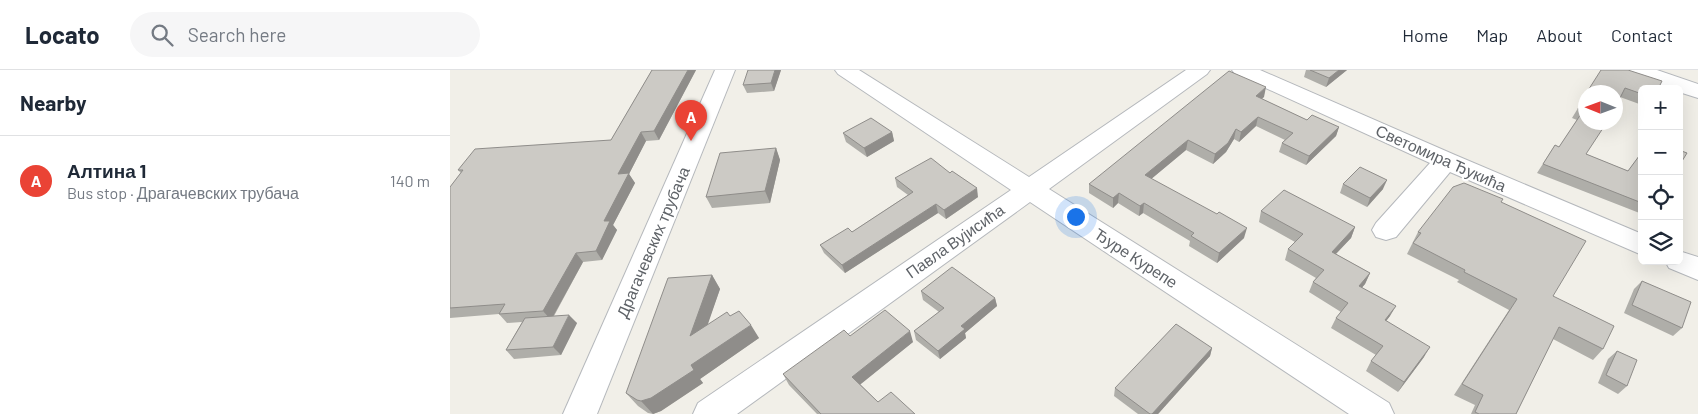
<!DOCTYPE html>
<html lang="en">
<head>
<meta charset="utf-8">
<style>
  :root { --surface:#fff; --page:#f6f6f7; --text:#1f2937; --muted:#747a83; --line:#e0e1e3; --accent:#ea4335 }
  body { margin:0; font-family:Barlow,sans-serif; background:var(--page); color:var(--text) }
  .controls { position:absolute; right:15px; top:15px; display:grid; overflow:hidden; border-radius:8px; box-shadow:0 5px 20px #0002 }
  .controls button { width:45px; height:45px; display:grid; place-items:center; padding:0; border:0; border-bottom:1px solid var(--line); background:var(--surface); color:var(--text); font:25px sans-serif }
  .compass { position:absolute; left:1128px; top:15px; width:45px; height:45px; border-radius:50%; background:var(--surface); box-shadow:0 5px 20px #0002; rotate:271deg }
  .you { position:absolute; left:625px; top:146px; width:18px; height:18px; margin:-12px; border:4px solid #fff; border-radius:50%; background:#1a73e8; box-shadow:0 0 0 8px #1a73e833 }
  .badge { display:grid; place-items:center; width:32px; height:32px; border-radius:50%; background:var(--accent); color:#fff; font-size:16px; font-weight:700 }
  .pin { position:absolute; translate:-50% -41px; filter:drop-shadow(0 1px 2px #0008) }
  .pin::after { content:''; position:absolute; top:26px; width:18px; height:15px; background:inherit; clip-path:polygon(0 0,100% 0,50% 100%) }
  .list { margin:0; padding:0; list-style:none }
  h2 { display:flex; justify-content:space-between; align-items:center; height:65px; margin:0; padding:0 20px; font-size:21px }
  h2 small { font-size:16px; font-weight:400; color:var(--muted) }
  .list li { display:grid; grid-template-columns:32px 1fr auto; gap:15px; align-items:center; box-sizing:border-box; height:90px; padding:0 20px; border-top:1px solid var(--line) }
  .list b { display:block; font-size:19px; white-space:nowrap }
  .list p { margin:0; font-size:16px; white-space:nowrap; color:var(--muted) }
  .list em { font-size:16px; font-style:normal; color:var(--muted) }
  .icon { flex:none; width:28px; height:28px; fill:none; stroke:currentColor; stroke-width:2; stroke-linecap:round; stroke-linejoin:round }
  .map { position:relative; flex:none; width:1248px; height:344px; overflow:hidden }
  header { display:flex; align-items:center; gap:30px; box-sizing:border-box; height:70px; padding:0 25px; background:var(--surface); border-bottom:1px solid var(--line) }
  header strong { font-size:24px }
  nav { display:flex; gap:28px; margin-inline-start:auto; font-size:18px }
  .search { width:350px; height:45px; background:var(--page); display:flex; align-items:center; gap:12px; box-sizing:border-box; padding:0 18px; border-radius:28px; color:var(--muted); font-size:19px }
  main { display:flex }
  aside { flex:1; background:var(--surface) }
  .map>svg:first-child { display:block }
</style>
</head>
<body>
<header>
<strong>Locato</strong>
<div class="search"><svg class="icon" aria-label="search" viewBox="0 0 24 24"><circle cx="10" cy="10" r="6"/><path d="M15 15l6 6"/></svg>Search here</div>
<nav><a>Home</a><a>Map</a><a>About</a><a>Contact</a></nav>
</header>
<main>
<aside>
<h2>Nearby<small></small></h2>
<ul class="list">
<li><span class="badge">A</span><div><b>Алтина 1</b><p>Bus stop · Драгачевских трубача</p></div><em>140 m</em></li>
</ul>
</aside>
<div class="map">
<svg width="1248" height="344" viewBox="0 0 1248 344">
  <rect width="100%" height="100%" fill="#f1efe8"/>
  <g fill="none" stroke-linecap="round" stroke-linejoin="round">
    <g stroke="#b5b8bc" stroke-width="2">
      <g id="minor">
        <path d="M265,0H285L147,344H113Z"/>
        <path d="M385,0H409L579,107L736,0H760L757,4L599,119L939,333L944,344H899L580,132L287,344H243L248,333L561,120L388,4Z"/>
        <path d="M782,0H810L1005,85L1192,164V185L1000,102L946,167L936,170L926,167L922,160L926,153L980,93L785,4Z"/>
        <path d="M1176,0H1207L1248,14V28L1229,22V19H1220L1179,4Z"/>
        <path d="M1229,181L1248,187V210L1219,198L1215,191H1229Z"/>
      </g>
    </g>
    <use href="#minor" fill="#fff" fill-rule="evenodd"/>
  </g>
  <g fill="#afaea9">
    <path d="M202,0H246L209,70L196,71L179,104L185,113L163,155L167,160L152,190L133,192L104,246L127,253L111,285L64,289L56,280L72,252L57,253L49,244L0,248V117L11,103L8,100L161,70Z"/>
    <path d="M331,0L324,21L297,23L293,15Z"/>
    <path d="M856,0H897L876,17L854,7Z"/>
    <path d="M1150,0L1192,19V35L1170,27Z"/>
    <path d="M1136,25V84L1178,101L1192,82V144L1087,103L1105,75L1109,77L1127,50L1122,48Z"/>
    <path d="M814,27L812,29L857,50L889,57L886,66L856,95L829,82L832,73L835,70L806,56L789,72L784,69L776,82L763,94L736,80L701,109L794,168L767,193L739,176L740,171L693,143L689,146L668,133L663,138L639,123V114Z"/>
    <path d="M442,62L444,71L417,87L396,72L393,63Z"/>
    <path d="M326,78L330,90L320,133L262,138L256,127Z"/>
    <path d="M445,108L528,127L496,149L488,143L395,203L374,183L370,175L402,162L458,125L447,117Z"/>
    <path d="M893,114L933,119L917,137L890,123Z"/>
    <path d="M1051,132L1103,226L1153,279L1143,290L1103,269L1066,344H1021L1025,335L1004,325L1059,240L1007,212L1009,210L957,184L968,162Z"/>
    <path d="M811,141L905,157L901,168L886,184L920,203L915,214L912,217L940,246L936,251L974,287L948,322L916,301L921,291L926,285L881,258L886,248L891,242L859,222L863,212L866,208L835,190L838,179L845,172L809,152Z"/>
    <path d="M262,205L270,219L257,255L280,246L309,268L250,309L253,313L211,341L203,344L198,343L188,336L176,323Z"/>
    <path d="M1192,211L1232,258L1223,266L1174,243L1184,219Z"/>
    <path d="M471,221L545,228L547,236L515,263L516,268L490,289L466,270L464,261L489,242L473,230Z"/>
    <path d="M400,266L463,272L410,314L428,332L465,344H367L339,315L333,304Z"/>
    <path d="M762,278L760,286L708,344H688L664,326L665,318Z"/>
    <path d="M1167,281L1177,316L1168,324L1148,313L1158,289Z"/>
  </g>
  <g fill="#8f8d8a">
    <path d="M238,0H246L209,70L204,61Z"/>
    <path d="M325,0H331L324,21L321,13Z"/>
    <path d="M889,0H897L876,17L879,8Z"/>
    <path d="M816,17L814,27L804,35L806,26Z"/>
    <path d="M808,47L806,56L789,72L791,62Z"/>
    <path d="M889,57L886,66L856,95L859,86Z"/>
    <path d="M786,59L784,69L776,82L763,94L765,84Z"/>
    <path d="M191,62L196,71L179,104L185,113L163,155L167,160L152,190L146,181L154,151L168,104Z"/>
    <path d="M442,62L444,71L417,87L414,78Z"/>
    <path d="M738,70L736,80L694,115L695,105Z"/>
    <path d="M326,78L330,90L320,133L315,121Z"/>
    <path d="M937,110L933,119L917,137L920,128Z"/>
    <path d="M527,118L528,127L496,149L494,140Z"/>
    <path d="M669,123L668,133L663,138V128Z"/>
    <path d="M694,133L693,143L689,146L690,136Z"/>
    <path d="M486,134L488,143L395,203L392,195Z"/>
    <path d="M905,157L901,168L878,192L882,182Z"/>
    <path d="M797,158L794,168L767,193L769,183Z"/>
    <path d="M126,183L133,192L101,250L93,241Z"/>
    <path d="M920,203L915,214L905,226L909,216Z"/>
    <path d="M262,205L270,219L249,280L240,266Z"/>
    <path d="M545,228L547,236L515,263L516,268L490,289L488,281L511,256Z"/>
    <path d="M946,236L940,246L929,260L935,250Z"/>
    <path d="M119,245L127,253L111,285L103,277Z"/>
    <path d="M301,255L309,268L250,309L253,313L211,341L203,344L191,331L241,295Z"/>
    <path d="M460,261L463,272L406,318L402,307Z"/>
    <path d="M980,277L974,287L948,322L954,312Z"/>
    <path d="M762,278L760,286L708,344H702Z"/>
  </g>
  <g fill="#cccac5" stroke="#8f8d8a">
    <path d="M202,0H238L204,61L191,62L168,104L179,103L154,151H160L146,181L126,183L93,241L49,244L55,234L0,238V117L13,100H8L25,79L161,70Z"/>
    <path d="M298,0H325L321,13L293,15Z"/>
    <path d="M860,0H889L879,8Z"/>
    <path d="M1151,0H1178L1212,11L1208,19H1192V24L1175,18L1166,36V22H1137Z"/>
    <path d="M779,1L816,17L806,26L857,50L862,45L889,57L859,86L832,73L843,63L808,47L791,62L786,59L778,73L765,84L738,70L695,105L767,144L769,142L797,158L769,183L741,166L744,163L694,133L690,136L669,123L663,128L639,114Z"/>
    <path d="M1136,26V52H1157L1136,84L1178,101L1192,82V133L1093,94L1105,75L1109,77L1133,41L1128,39Z"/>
    <path d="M421,48L442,62L414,78L393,63Z"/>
    <path d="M326,78L315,121L256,127L270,83Z"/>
    <path d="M1229,80L1237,83L1229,96Z"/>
    <path d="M481,88L500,103L502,101L527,118L494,140L486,134L392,195L370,175L398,158L402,162L463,122L445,108Z"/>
    <path d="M910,97L937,110L920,128L893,114Z"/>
    <path d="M1014,113L1053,129L1051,132L1136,171L1103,226L1164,256L1153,279L1109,257L1066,344H1029L1025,342L1033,325L1012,314L1067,229L1014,202L1015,200L963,173L971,163L968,162L1003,117Z"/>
    <path d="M834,120L905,157L882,182L920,203L909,216L946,236L935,250L980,277L954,312L921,291L933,276L886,248L898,233L863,212L874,200L838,179L853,164L811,141Z"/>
    <path d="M502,197L545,228L511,256L515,259L488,281L464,261L494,238L471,221Z"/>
    <path d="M262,205L240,266L277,242L280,246L289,241L301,255L241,295L244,300L201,328L191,331L187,330L176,323L218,208Z"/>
    <path d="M1192,211L1241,232L1232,258L1182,235Z"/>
    <path d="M435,240L460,261L402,307L428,332L441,322L465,344H371L333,304L394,260L400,266Z"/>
    <path d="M119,245L103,277L56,280L75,248Z"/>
    <path d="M726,254L762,278L702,344H700L665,318Z"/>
    <path d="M1167,281L1187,290L1177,316L1156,305Z"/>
  </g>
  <g text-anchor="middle" stroke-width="4.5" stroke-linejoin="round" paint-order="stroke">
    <g font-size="16" fill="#5f6368" stroke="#fff">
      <text transform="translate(991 88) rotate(24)" y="6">Светомира Ђукића</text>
      <text transform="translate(505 171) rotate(-35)" y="6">Павла Вујисића</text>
      <text transform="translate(203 172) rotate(-67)" y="6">Драгачевских трубача</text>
      <text transform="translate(686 188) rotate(33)" y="6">Ђуре Курепе</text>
    </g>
  </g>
</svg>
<div class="controls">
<button>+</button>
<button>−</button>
<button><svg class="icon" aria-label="locate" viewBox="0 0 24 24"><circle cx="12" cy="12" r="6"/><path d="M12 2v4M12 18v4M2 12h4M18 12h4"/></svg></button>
<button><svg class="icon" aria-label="layers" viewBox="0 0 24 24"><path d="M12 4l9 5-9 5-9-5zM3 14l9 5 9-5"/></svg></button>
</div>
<svg class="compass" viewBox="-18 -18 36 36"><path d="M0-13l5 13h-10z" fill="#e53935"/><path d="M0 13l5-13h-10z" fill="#747a83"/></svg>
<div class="you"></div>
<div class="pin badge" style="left:241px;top:71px">A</div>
</div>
</main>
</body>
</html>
